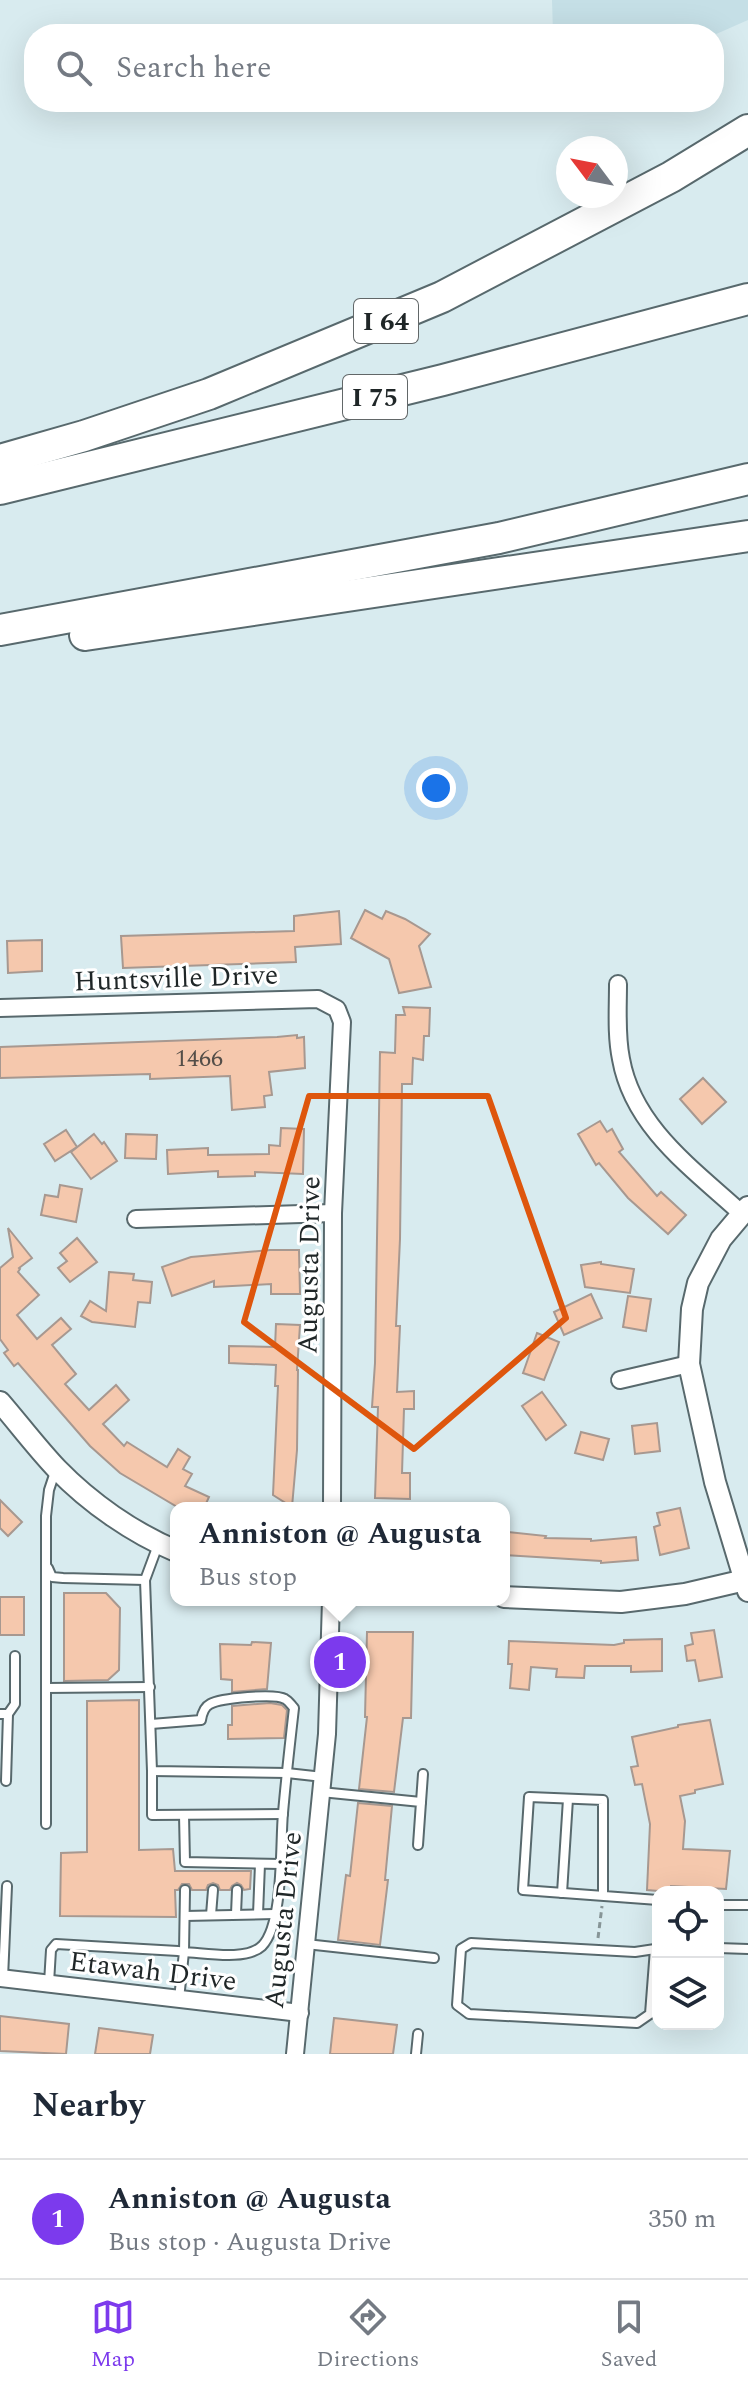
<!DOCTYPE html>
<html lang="en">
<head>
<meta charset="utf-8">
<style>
  :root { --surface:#fff; --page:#f6f6f7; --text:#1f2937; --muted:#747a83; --line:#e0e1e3; --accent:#7c3aed }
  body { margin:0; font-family:Spectral,serif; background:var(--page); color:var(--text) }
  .controls { position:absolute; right:24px; bottom:24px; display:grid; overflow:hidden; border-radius:16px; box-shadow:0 8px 32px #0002 }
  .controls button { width:72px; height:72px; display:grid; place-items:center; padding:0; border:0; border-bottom:2px solid var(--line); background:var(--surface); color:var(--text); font:40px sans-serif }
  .compass { position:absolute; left:556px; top:136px; width:72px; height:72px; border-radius:50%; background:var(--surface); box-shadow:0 8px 32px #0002; rotate:302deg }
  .you { position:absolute; left:436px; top:788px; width:28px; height:28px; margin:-20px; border:6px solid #fff; border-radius:50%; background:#1a73e8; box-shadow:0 0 0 12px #1a73e833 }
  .badge { display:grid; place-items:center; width:52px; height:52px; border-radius:50%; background:var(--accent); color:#fff; font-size:26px; font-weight:700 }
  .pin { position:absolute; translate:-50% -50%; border:4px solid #fff; box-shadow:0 2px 8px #0006 }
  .popup { position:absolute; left:170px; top:1502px; width:340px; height:104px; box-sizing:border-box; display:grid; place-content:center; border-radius:16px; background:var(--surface); filter:drop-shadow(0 2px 6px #0005); font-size:26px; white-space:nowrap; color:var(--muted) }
  .popup b { font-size:30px; color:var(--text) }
  .popup::after { content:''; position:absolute; left:50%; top:100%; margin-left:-16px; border:16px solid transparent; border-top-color:var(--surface) }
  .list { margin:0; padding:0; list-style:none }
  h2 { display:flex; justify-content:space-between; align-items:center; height:104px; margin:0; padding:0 32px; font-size:34px }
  h2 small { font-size:26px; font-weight:400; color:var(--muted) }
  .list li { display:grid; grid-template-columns:52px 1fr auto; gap:24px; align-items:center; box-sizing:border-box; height:120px; padding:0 32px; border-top:2px solid var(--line) }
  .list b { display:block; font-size:30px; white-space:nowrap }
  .list p { margin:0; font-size:26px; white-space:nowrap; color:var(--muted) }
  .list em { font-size:26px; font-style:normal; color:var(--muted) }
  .icon { flex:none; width:44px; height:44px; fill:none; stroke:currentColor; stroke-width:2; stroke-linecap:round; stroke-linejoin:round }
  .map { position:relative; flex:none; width:748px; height:2054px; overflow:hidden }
  .search { position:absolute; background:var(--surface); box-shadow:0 8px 32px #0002; left:24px; right:24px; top:24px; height:88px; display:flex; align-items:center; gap:20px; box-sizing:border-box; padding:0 28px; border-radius:32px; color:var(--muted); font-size:30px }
  .sheet { height:224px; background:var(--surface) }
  nav { display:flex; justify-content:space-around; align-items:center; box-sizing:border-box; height:112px; border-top:2px solid var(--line); background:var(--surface); font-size:22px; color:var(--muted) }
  nav a { display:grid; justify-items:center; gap:4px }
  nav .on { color:var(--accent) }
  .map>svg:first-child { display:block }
</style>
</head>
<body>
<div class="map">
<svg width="748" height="2054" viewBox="0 0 748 2054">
  <rect width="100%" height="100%" fill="#d8ebef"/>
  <path fill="#c5dfe6" d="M552,0H748V20L714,35L555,34L553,33Z"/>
  <g fill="#f5c8ad" stroke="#a79890" stroke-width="2">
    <path d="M365,910L382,919L386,911L405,919L430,934L419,946L431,987L399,993L389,959L351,938Z"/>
    <path d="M339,911L341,944L295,947L296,962L123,968L121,936L294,931V916Z"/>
    <path d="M42,940V971L8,973L7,941Z"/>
    <path d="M403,1007L430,1008L429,1036H424L423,1060L413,1058L412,1084H402L400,1239L396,1326H400L397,1392L414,1391V1409H404L402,1473H410V1499L375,1498L378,1407H372L375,1363L380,1052L395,1053L396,1015H405Z"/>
    <path d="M297,1035V1038L304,1037L305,1068L269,1072L272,1095L264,1096L265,1107L232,1110L230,1076L150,1079V1074L0,1078V1047L277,1037Z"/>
    <path d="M703,1078L726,1102L702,1124L680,1099Z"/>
    <path d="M600,1121L607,1132L612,1129L623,1149L619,1152L657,1196L661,1192L686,1215L668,1234L628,1198L599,1163L596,1165L578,1134Z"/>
    <path d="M281,1128L304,1129L303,1174L255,1172V1176L218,1177V1171L168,1174L167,1150L208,1148V1155L269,1154V1145L280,1146Z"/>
    <path d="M66,1130L77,1147L55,1161L44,1144Z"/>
    <path d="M94,1134L102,1144L104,1142L117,1161L91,1179L71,1152Z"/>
    <path d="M126,1134L157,1135L156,1159L125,1158Z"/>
    <path d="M60,1185L82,1189L76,1222L41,1215L45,1195L58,1197Z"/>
    <path d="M8,1228L32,1258L19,1268L20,1269L18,1272L39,1295L17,1315L37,1339L61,1318L71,1329L52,1345L76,1374L65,1384L89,1410L116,1385L129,1400L103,1424L124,1446L127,1442L167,1467L178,1449L190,1457L183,1469L192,1474L185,1486L209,1497L204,1508H179L120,1473L90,1446L18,1363L14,1366L4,1353L8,1350L0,1339V1268L13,1257Z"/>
    <path d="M77,1238L97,1262L70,1282L58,1268L67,1261L60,1253Z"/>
    <path d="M270,1250H299L300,1294H271V1284L214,1287V1281L172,1296L162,1267L191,1257Z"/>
    <path d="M601,1262V1264L634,1269L630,1293L585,1287L581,1265Z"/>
    <path d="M109,1272L134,1274L133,1280L152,1282L150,1303L138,1302L135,1327L92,1322L81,1316L90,1301L106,1311Z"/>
    <path d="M591,1294L602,1318L564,1335L554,1312Z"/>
    <path d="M628,1296L651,1299L646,1331L623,1327Z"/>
    <path d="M276,1324L300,1325L297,1370H298L297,1450L292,1507L273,1495L278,1386H275L276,1365L229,1363V1346L275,1347Z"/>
    <path d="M537,1333L559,1342L544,1380L523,1373Z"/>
    <path d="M542,1392L566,1425L546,1440L522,1406Z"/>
    <path d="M657,1423L660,1451L635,1454L632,1426Z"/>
    <path d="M581,1432L609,1439L603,1460L575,1453Z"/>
    <path d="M0,1500L22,1522L8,1536L0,1528Z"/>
    <path d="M680,1508L689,1548L660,1555L654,1527L660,1525L657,1513Z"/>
    <path d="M507,1532L546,1536L545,1538L591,1539V1541L636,1537L638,1560L601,1563V1561L505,1555Z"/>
    <path d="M64,1593H106L120,1608L119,1670L108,1680L64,1681Z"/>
    <rect x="0" y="1597" width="24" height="38"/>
    <path d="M714,1630L722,1677L699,1681L695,1660L687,1661L685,1646L693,1644L691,1633Z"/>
    <path d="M367,1632H413L411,1718H403L394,1792L359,1789L367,1717H365Z"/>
    <path d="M662,1639V1671L631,1672V1666H585L584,1678L556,1677L557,1669L531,1667L529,1690L510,1688L512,1664H508L509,1641L614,1645L624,1643V1640Z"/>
    <path d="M252,1642L271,1643L267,1689L232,1692V1680L221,1679L220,1644L251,1645Z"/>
    <path d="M139,1700V1850L173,1849L175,1871H251L250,1889L244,1890L241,1885L237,1883L232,1886L230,1890H220L218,1885L213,1883L208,1885L206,1890H192L189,1884H182L178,1890H175L176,1917L60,1916L61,1853L87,1852V1701Z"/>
    <path d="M270,1703L282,1705L287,1710L284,1738L228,1739V1725H232V1706Z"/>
    <path d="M710,1720L723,1784L695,1790V1793L680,1796L685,1821L683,1849L730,1851L726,1889L671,1886L670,1892L647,1890L650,1824L642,1784L635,1785L631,1767L638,1766L632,1737L678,1727V1725Z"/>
    <path d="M358,1803L392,1806L385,1880H388L380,1945L338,1940L346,1875L350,1876Z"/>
    <path d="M0,2016L69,2024L66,2054L0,2051Z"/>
    <path d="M334,2018L397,2025L393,2054H330Z"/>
    <path d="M99,2028L153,2035L150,2054H95Z"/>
  </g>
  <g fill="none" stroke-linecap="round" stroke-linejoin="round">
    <g stroke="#58696d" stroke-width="12">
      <g id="service">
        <path d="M158,1545L145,1580L152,1771L287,1773L323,1777"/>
        <path d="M48,1568L52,1577L63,1578L145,1580"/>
        <path d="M46,1688L150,1687"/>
        <path d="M0,1714H8L6,1781"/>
        <path d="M8,1714L15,1704V1656"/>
        <path d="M151,1724L201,1720C202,1714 204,1707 210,1704C221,1698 275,1693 285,1699C289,1701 291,1705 294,1708C290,1743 286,1778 283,1813C280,1844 284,1924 262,1946C246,1961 206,1953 184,1952L185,1890"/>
        <path d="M152,1771V1815L283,1814"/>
        <path d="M321,1792L421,1802L418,1845"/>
        <path d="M421,1802L423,1774"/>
        <path d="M184,1815L185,1862L281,1864"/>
        <path d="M46,1824V1516L49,1490L56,1469"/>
        <path d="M562,1893L568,1799"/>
        <path d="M603,1896V1800L529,1797L523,1890L658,1900"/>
        <path d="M718,1905H748"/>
        <path d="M236,1914L237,1890"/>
        <path d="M258,1914L260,1864"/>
        <path d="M211,1915L213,1890"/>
        <path d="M185,1916L274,1914"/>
        <path d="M306,1944L434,1958"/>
        <path d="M718,1948L748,1949"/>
        <path d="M655,1949L650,2014L637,2023L469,2014L457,2005L461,1949L471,1943L635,1952L655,1949H658"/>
        <path d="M3,1978L7,1886"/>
        <path d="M49,1983L51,1950L56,1944L178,1951L184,1952L179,1999"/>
        <path d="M416,2054L418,2034"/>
      </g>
    </g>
    <g stroke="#58696d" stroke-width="20">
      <g id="minor">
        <path d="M618,984C618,1009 616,1035 621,1059C633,1127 693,1169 741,1213"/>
        <path d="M0,1008L318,999L337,1009L342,1022L333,1213L332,1508"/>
        <path d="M136,1219L333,1213"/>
        <path d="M620,1380L689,1364"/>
        <path d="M0,1978L300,2013"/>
        <path d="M295,2054L327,1734L331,1600"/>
      </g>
    </g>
    <g stroke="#58696d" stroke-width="24">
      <g id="tertiary">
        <path d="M748,1207L721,1239L698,1283L692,1309L689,1364L715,1482L748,1591"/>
        <path d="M0,1402C19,1424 37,1448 57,1469C90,1503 133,1533 176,1551"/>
        <path d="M504,1597L621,1602L685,1594L745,1580"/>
      </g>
    </g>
    <g stroke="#58696d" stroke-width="34">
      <g id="motorway">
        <path d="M0,460L84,436L209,394L442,297L671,177L748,130"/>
        <path d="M0,489L443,380L748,299"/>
        <path d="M0,630L499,538L748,479"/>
        <path d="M85,635L748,536"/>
      </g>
    </g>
    <path stroke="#879597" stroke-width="3" stroke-dasharray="6 4" stroke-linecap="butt" d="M598,1938L602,1906"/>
    <use href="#service" stroke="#fff" stroke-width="8"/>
    <use href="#minor" stroke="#fff" stroke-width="16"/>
    <use href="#tertiary" stroke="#fff" stroke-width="20"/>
    <use href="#motorway" stroke="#fff" stroke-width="30"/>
  </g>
  <path fill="none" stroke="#de560d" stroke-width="6" stroke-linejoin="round" d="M309,1096H488L566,1318L414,1449L244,1322Z"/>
  <g text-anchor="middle" stroke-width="6" stroke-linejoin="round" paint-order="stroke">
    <g font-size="24" fill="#544e48">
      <text x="199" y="1066">1466</text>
    </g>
    <g fill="#fff" stroke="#626768" stroke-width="2">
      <rect x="354" y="299" width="64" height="44" rx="6"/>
      <rect x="343" y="375" width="64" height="44" rx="6"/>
    </g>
    <g font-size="26" font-weight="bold" fill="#1f2627">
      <text x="386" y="330">I 64</text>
      <text x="375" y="406">I 75</text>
    </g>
    <g font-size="28" fill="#1f2627" stroke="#fff">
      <text transform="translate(176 977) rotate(-2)" y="10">Huntsville Drive</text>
      <text transform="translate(308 1265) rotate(-89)" y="10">Augusta Drive</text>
      <text transform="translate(282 1920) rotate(-84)" y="10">Augusta Drive</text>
      <text transform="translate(153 1970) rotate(7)" y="10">Etawah Drive</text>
    </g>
  </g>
</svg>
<div class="controls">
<button><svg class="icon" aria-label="locate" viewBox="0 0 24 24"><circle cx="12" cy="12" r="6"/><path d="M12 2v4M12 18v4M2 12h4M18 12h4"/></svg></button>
<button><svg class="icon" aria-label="layers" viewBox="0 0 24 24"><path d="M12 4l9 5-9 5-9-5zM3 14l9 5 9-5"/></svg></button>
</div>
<svg class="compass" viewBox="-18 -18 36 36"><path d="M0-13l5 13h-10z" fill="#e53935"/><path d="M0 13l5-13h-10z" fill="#747a83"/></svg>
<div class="you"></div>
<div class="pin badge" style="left:340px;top:1662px">1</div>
<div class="popup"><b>Anniston @ Augusta</b>Bus stop</div>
<div class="search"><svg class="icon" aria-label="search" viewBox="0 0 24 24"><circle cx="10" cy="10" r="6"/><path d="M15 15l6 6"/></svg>Search here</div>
</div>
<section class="sheet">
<h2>Nearby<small></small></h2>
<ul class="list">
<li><span class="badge">1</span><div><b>Anniston @ Augusta</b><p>Bus stop · Augusta Drive</p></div><em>350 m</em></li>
</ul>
</section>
<nav>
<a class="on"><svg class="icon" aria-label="map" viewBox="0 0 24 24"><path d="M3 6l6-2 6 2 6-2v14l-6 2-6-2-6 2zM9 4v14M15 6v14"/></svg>Map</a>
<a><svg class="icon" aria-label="directions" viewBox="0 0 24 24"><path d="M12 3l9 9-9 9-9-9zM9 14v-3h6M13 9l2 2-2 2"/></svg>Directions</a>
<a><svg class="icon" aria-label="saved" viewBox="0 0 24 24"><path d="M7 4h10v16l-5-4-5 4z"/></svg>Saved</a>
</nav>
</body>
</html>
